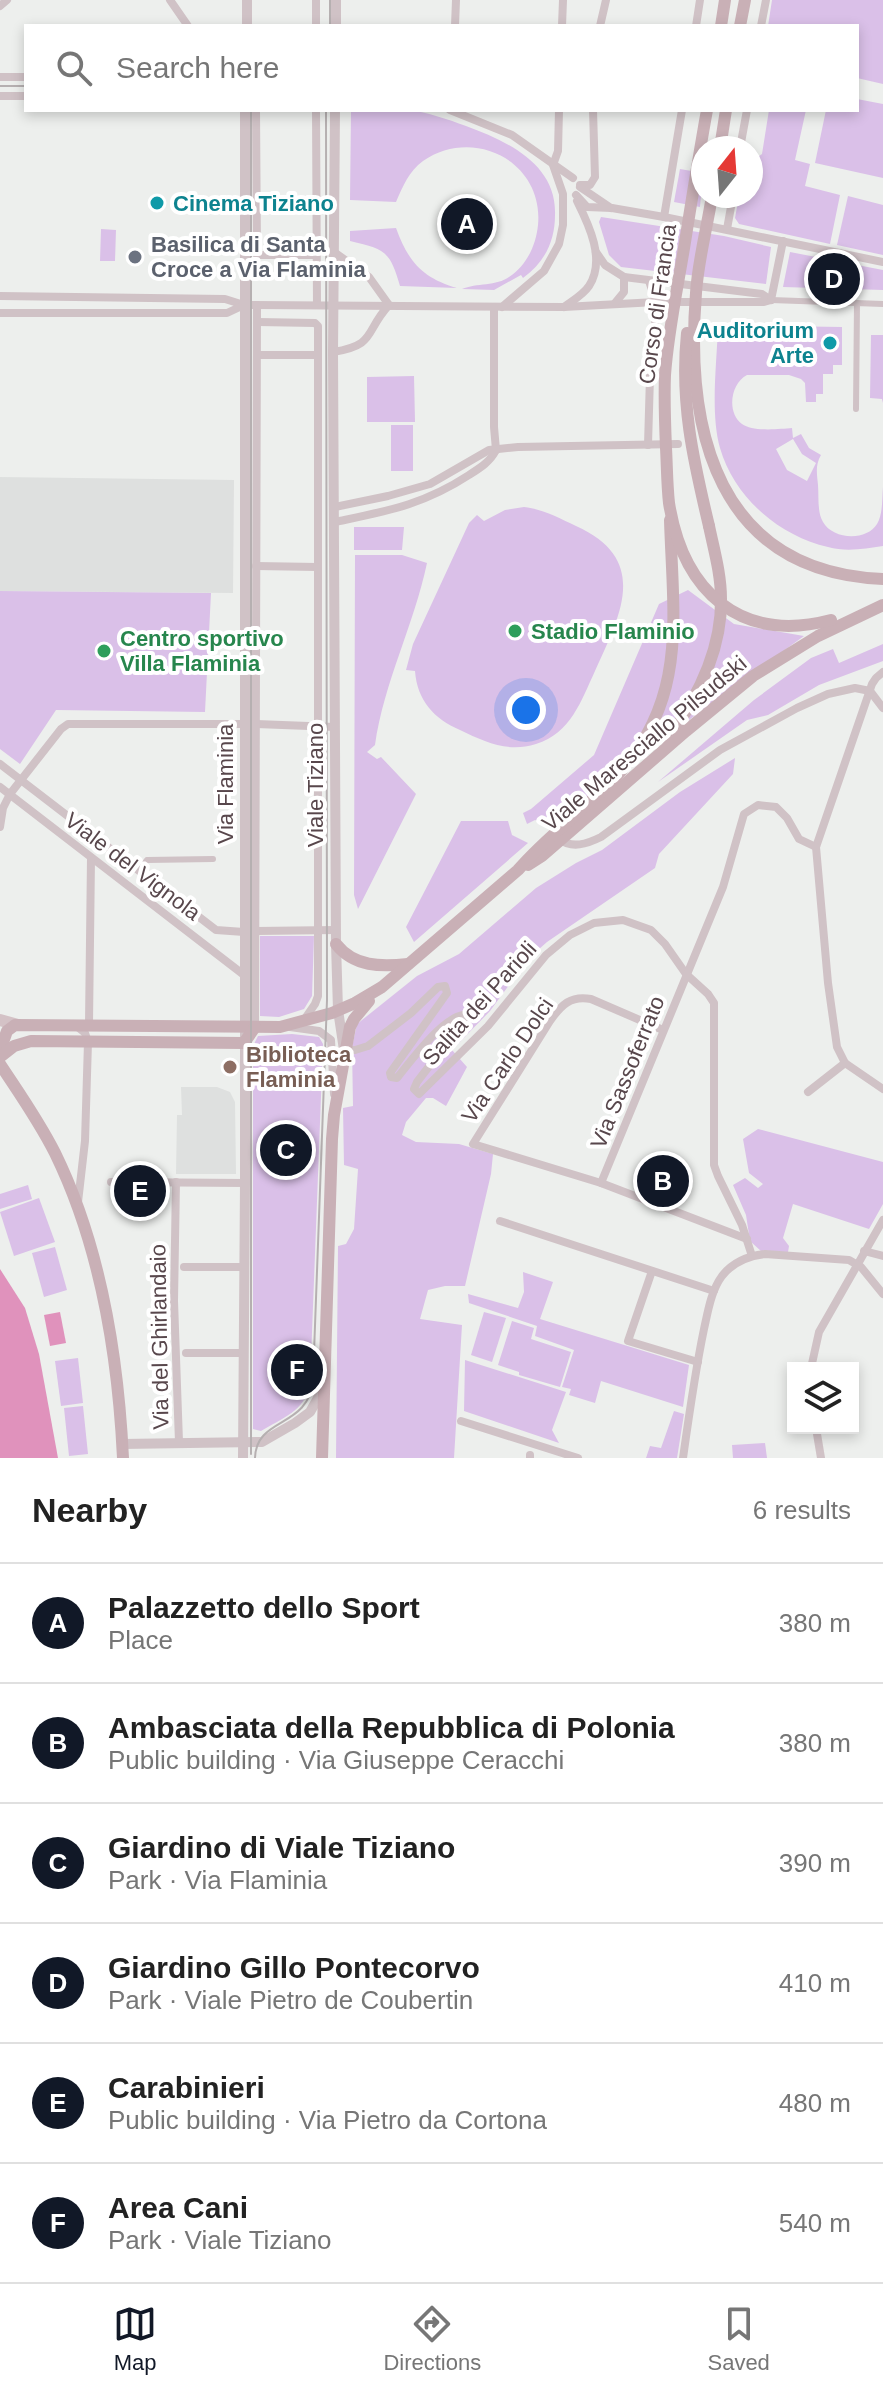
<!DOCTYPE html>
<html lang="en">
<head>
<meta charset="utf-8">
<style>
  :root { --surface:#fff; --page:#f6f6f6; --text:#222; --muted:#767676; --line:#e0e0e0; --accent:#111827 }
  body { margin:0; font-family:Arial,sans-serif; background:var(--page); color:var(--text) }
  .controls { position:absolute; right:24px; bottom:24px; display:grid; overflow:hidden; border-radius:0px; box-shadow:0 4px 12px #0003 }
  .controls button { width:72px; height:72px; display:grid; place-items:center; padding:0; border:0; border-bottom:2px solid var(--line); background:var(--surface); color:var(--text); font:40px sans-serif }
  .compass { position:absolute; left:691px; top:136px; width:72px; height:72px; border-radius:50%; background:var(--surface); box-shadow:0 4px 12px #0003; rotate:17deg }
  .you { position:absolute; left:526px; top:710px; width:28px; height:28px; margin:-20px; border:6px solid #fff; border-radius:50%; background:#1a73e8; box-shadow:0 0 0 12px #1a73e833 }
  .badge { display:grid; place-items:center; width:52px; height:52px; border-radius:50%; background:var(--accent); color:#fff; font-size:26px; font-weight:700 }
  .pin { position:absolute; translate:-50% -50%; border:4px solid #fff; box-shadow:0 2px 8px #0006 }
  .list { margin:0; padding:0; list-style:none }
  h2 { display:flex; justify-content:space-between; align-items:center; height:104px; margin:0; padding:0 32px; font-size:34px }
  h2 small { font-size:26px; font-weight:400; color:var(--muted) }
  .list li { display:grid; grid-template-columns:52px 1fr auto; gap:24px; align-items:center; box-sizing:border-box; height:120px; padding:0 32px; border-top:2px solid var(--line) }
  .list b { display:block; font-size:30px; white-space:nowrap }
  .list p { margin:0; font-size:26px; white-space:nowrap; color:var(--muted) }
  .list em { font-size:26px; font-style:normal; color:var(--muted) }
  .icon { flex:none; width:44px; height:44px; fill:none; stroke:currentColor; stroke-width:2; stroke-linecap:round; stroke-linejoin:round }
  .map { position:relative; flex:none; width:883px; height:1458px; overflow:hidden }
  .search { position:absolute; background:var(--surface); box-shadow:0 4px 12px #0003; left:24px; right:24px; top:24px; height:88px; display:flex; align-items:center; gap:20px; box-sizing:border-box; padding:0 28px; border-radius:0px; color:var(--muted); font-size:30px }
  .sheet { height:824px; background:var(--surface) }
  nav { display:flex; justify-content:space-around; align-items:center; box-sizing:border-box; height:112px; border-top:2px solid var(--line); background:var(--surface); font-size:22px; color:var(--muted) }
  nav a { display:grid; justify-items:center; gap:4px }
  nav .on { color:var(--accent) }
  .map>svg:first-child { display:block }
</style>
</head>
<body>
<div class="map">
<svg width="883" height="1458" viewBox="0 0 883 1458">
  <rect width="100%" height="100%" fill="#edefed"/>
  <g fill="#dee0df">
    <path d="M0,477L234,480L233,593L0,591Z"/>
    <path d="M181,1087H217L230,1092L235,1102L236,1174H176L177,1115H182Z"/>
  </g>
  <g fill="#dac0e8" fill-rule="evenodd">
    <path d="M772,0H883V84L857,78V26H768Z"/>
    <path d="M857,99L883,104V178L815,163L826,110H857Z"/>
    <path d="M351,110C369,110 388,109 407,110C427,112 447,119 466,126C507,141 557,164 555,215C555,241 545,262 523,278L521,275L494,290L462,289C476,283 497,286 509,277C527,265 536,245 538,225C544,162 474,126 423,161C409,171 403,186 396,202L350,200Z"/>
    <path d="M769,110H806L795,160L810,164L805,186L840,195L830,244L739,224L735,218L739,196H751V162L762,154Z"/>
    <path d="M680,169L703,173L700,207L674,202Z"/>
    <path d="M848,196L883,205V255L837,245Z"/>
    <path d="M601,217L724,236L771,247L766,284L621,267L609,255L599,222Z"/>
    <path d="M396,228C408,261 422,278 457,288L400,286C390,251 385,249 350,241V231Z"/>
    <path d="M101,229L116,230L115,261H100Z"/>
    <path d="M790,252L883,270V290L783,287Z"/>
    <path d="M718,325L842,327V365H833V374H823V394H816V402H806L805,383L801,379L789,375H747C731,383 726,412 742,424C753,432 779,429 792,428L793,438L801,434L809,448L821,455C815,465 817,474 818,485C819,497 817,512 823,522C833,540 867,541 877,524C883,514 882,499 883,487V546C865,549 845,552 828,547C779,536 734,497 720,448C710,412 717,363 718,325ZM793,439L802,454L816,463L807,481L787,470L776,449Z"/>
    <path d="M871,335H883V403L882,399L870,398Z"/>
    <path d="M414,376L415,422H367V377Z"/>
    <rect x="391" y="425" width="22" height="46"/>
    <path d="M524,507C543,509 559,518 576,526C651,560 620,615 595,671C581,701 571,733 536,744C508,753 485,742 460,730C434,719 417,700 415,671L406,670L413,644L469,523L477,515L484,521L505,510Z"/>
    <path d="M354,527H404L402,550H354Z"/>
    <path d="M355,555H402L427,563C414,625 384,682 375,745L367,752L377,759L381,757L416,794L358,909L354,895Z"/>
    <path d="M688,590L734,624L804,636L702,710L551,826L535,820L527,824L523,813L531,809L594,755L659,604Z"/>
    <path d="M0,591L211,593L205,712L56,710L20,764L0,749Z"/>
    <path d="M883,644V661L819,685L768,715L747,720L658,782L754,700L811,658L833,649L839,663Z"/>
    <path d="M735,758L733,774L659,854L655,868L547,942L529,958L490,1011L452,1050L467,1067L446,1106L433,1098H426L406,1122L402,1135L416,1142L459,1144L493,1154L491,1174L465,1286H445L428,1290L420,1319L462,1325L454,1458H336L338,1246L346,1244L354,1229L358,1169L344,1165L343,1108L353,1106L352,1047L357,1024L417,976L459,954L536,888L576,863L602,850L680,792Z"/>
    <path d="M461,821H508L512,835L528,843L414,942L406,927Z"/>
    <path d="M260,936H314L312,996L304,1009L279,1017L260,1016Z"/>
    <path d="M292,1034L319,1037L323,1044L310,1385C304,1412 282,1418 261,1431L253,1429V1046L258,1036Z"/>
    <path d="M758,1129L883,1162V1204L869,1229L793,1204L783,1238L789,1246L788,1252H762L750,1241L746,1215L733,1185L745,1178L758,1188L763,1184L749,1173L743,1139Z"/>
    <path d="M28,1185L32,1199L0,1209V1194Z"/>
    <path d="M39,1198L55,1242L14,1256L0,1212Z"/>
    <path d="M55,1247L67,1290L44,1297L32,1253Z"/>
    <path d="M523,1272L553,1282L540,1319L689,1365L683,1407L601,1381L595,1403L569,1395L571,1389L562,1387L574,1350L535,1336L537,1326L469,1303L468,1294L518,1308L524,1292Z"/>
    <path d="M484,1312L506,1318L492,1362L471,1355Z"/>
    <path d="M512,1321L534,1328L531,1339L571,1352L560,1387L519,1375V1372L498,1365Z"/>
    <path d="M78,1358L83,1403L61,1406L55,1361Z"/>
    <path d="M465,1360L566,1392L552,1430L559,1443L464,1411Z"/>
    <path d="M83,1406L88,1454L69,1456L64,1408Z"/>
    <path d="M674,1411L684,1414L677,1458H646L650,1446L661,1448Z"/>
    <path d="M765,1443L767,1458H733L732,1445Z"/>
  </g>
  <g fill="#e092bc">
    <path d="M0,1269L25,1308L39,1354L58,1458H0Z"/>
    <path d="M60,1312L66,1343L50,1346L44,1315Z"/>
  </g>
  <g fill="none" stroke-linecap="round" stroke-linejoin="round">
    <g stroke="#d0c2c6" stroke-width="6">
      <path d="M771,300L883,304"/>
      <path d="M856,409L857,303"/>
      <path d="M139,871L147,860L213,859"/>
    </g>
    <g stroke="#d0c2c6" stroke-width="8">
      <path d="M170,0L188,26"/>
      <path d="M316,0V26"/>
      <path d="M0,6L7,0"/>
      <path d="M455,26L456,0"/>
      <path d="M562,26L563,0"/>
      <path d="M600,26L606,0"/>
      <path d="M696,26L700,0"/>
      <path d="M761,26L766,0"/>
      <path d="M0,77H26"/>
      <path d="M0,96H26"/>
      <path d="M256,110L257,255H316"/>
      <path d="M316,110L317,305"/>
      <path d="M450,110L512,135L573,178"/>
      <path d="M740,148L747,110"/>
      <path d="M580,185H590L595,177L593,110"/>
      <path d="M580,187L611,208"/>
      <path d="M576,195L587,207L612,208L664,217L883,262"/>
      <path d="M664,217L682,110"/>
      <path d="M727,229L733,196"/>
      <path d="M334,252L369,277L389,305"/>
      <path d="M596,252L605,265L624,277L762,294L771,300"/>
      <path d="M0,296L225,299L244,305L564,307L656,302H764L771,300"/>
      <path d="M771,300L783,241"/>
      <path d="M615,303L624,292V277"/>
      <path d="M502,307L544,271L559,244L563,225V194L553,165L558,151L559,110"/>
      <path d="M564,307C572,301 583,295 589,286C606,260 589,225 577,201"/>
      <path d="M494,308V427L496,450"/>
      <path d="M0,313H227L244,305"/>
      <path d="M258,322L315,323L318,326V996L315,1004L304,1020"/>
      <path d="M333,352C377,345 364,332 389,305"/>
      <path d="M257,355H317"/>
      <path d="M648,445L650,376L657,305L649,281"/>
      <path d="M335,507L388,496L430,484L489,450L518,447L678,444"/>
      <path d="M335,522C387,511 423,505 469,475C480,468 490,462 496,450"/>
      <path d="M256,566L317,567"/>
      <path d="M883,672L876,678L872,684L816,847L828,983L837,1047L845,1063L883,1089"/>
      <path d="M0,764L216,930L244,932"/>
      <path d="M0,787L244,975"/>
      <path d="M0,827L3,808L10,794L61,729L68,724H256L335,727"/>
      <path d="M559,839C572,849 587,844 601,837L720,750L797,708L828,694L855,688L870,691L883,708"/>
      <path d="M256,931L336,930"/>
      <path d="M89,1024L91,858"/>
      <path d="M75,1025L85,1033L88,1042L85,1141L78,1202"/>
      <path d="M255,1027L257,305"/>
      <path d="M290,1027L319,1031L331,1040L334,1094"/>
      <path d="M663,1030L591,999C571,995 561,1005 550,1021L473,1144L601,1183L747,1239"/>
      <path d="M344,1050H355L368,1046L411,1013L438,987L445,986L447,993L390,1073L391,1077L397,1078C411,1061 441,1019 463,1015L464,1021L417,1082L414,1089L419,1094L488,1026L546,955L570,935L594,923L623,920L651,930L665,944L686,974L708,994L714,1003V1165L718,1176L742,1225L752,1256"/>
      <path d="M808,1092L845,1063"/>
      <path d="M111,1182L245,1183"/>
      <path d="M176,1182L174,1301L179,1442"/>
      <path d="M601,1183L723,887L744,814L758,805L776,807L787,818L799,839L816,847"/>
      <path d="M500,1221L714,1291"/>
      <path d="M864,1251L883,1256"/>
      <path d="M184,1267H245"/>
      <path d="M652,1271L628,1341L698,1362"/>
      <path d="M186,1353H244"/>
      <path d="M811,1368L819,1332L883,1220"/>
      <path d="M461,1421L578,1458"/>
      <path d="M816,1428L821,1458"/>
      <path d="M530,1458V1455"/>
      <path d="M683,1458C689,1415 695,1372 704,1329C708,1311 711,1291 722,1276C733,1262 747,1256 765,1254L849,1260L861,1267L883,1294"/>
    </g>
    <g stroke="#d0c2c6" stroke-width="10">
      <path d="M336,0V26"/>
      <path d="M247,26V0"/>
      <path d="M335,110L333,352L336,944L338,1010L344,1050"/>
      <path d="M122,1444L262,1442L295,1423L310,1412L318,1398L321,1385"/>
      <path d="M243,1458L245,1183V110"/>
    </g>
    <path stroke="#d4c2c6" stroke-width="12" d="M0,1020L18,1025"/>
    <g stroke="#c9b0b6" stroke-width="12">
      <path d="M721,26L725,0"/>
      <path d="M740,26L745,0"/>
      <path d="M720,148L726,110"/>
      <path d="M667,740C697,699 722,651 721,599C721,574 714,550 709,526"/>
      <path d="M528,865L542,856L686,731L753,676L818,636L883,605"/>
      <path d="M336,944C354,967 381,967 408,964"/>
      <path d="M0,1051L7,1031L15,1025L280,1027L332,1013L355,1003L382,987L518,870C546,837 582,812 612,781C689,702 673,620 670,520"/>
      <path d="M0,1057L14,1046L31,1041L244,1043L255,1027"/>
      <path d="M0,1064C19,1093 39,1121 55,1153C101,1247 118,1354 123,1458"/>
      <path d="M322,1458L332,1139L334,1115L350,1027L354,1019L369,1001"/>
    </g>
    <g stroke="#b6b0b1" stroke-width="2">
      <path d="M330,0V26"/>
      <path d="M0,86H26"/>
      <path d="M251,1454V110"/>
      <path d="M255,1458C256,1416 309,1429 313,1380L327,1000L326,110"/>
    </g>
    <g stroke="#c9b0b6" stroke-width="12">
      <path d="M707,110C699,154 692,198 685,242C678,286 668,331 665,375C664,399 665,424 666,448C667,466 667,485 669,503C683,591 740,644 831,620"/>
      <path d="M712,196C707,228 698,261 696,293C685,431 717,572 883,579"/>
      <path d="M687,333C680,402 693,459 709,526"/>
    </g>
  </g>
  <g fill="#0f9aa8" stroke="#fff" stroke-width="3">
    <circle cx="157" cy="203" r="8"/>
    <circle cx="830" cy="343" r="8"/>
  </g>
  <circle fill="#6b7280" stroke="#fff" stroke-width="3" cx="135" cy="257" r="8"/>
  <g fill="#2e9e5b" stroke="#fff" stroke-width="3">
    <circle cx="515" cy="631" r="8"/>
    <circle cx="104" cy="651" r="8"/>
  </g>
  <circle fill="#8d6e63" stroke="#fff" stroke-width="3" cx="230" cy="1067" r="8"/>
  <g text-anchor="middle" stroke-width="8" stroke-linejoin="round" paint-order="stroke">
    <g font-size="22" font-weight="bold" fill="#0d838f" stroke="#fff" text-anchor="start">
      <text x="173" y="211">Cinema Tiziano</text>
      <text x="814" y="338" text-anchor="end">Auditorium<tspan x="814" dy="25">Arte</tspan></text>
    </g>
    <g font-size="22" font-weight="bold" fill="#5b616d" stroke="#fff" text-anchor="start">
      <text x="151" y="252">Basilica di Santa<tspan x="151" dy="25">Croce a Via Flaminia</tspan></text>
    </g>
    <g font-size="22" fill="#58474c" stroke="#fff">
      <text transform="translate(657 304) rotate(-82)" y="8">Corso di Francia</text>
      <text transform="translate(644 743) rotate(-40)" y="8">Viale Maresciallo Pilsudski</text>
      <text transform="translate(225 784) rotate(-90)" y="8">Via Flaminia</text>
      <text transform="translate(315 785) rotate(-90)" y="8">Viale Tiziano</text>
      <text transform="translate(133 866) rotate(37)" y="8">Viale del Vignola</text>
      <text transform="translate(479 1003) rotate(-48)" y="8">Salita dei Parioli</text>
      <text transform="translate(507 1060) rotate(-56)" y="8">Via Carlo Dolci</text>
      <text transform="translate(627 1072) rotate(-68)" y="8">Via Sassoferrato</text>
      <text transform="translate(159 1337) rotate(-91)" y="8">Via del Ghirlandaio</text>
    </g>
    <g font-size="22" font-weight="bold" fill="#27864d" stroke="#fff" text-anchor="start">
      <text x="531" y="639">Stadio Flaminio</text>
      <text x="120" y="646">Centro sportivo<tspan x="120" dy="25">Villa Flaminia</tspan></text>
    </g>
    <g font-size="22" font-weight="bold" fill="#785e54" stroke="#fff" text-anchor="start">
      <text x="246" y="1062">Biblioteca<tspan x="246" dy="25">Flaminia</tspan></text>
    </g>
  </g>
</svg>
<div class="controls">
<button><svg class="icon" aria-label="layers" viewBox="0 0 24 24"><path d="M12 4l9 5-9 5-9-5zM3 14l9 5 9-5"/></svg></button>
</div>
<svg class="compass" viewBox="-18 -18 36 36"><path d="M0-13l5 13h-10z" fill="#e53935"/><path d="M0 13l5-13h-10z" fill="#767676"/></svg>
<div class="you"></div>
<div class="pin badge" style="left:467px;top:224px">A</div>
<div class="pin badge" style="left:663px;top:1181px">B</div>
<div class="pin badge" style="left:286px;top:1150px">C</div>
<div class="pin badge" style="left:834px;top:279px">D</div>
<div class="pin badge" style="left:140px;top:1191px">E</div>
<div class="pin badge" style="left:297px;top:1370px">F</div>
<div class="search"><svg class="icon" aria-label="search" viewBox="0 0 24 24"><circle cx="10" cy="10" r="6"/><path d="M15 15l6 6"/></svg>Search here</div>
</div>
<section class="sheet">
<h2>Nearby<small>6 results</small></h2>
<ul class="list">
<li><span class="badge">A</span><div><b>Palazzetto dello Sport</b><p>Place</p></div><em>380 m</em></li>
<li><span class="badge">B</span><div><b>Ambasciata della Repubblica di Polonia</b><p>Public building · Via Giuseppe Ceracchi</p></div><em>380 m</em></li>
<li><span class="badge">C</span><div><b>Giardino di Viale Tiziano</b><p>Park · Via Flaminia</p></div><em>390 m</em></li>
<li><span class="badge">D</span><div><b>Giardino Gillo Pontecorvo</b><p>Park · Viale Pietro de Coubertin</p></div><em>410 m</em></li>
<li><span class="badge">E</span><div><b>Carabinieri</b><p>Public building · Via Pietro da Cortona</p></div><em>480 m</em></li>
<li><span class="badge">F</span><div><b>Area Cani</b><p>Park · Viale Tiziano</p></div><em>540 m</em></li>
</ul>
</section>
<nav>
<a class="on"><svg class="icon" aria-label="map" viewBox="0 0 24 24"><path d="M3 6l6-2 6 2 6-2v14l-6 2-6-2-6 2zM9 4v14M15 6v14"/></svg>Map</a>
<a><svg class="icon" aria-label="directions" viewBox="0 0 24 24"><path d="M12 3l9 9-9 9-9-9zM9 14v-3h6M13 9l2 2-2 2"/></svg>Directions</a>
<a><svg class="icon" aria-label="saved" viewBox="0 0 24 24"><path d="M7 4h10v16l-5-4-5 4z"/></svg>Saved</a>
</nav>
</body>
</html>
